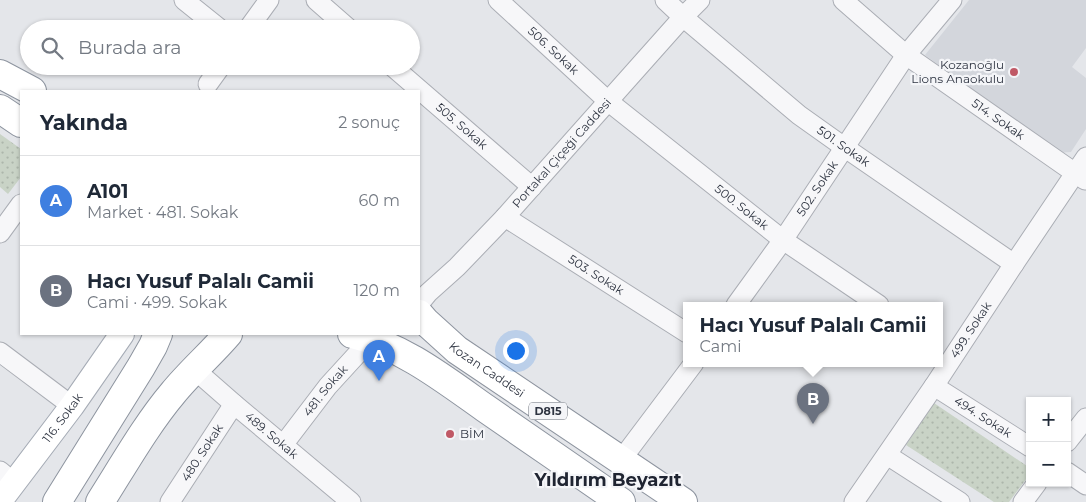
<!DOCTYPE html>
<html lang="tr">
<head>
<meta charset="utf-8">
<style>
  :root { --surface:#fff; --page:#f2f2f3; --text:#1f2937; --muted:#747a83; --line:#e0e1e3; --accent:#d93025 }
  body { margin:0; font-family:Montserrat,sans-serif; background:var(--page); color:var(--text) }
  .controls { position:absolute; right:15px; bottom:15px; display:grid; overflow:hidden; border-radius:0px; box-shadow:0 1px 4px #0004 }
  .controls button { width:45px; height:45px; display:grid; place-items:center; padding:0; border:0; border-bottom:1px solid var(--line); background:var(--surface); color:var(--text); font:25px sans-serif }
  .you { position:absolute; left:515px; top:350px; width:18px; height:18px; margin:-12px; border:4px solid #fff; border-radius:50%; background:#1a73e8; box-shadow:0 0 0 8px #1a73e833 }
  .badge { display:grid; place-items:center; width:32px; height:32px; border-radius:50%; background:var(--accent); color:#fff; font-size:16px; font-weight:700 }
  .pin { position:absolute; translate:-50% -41px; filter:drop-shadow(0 1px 2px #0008) }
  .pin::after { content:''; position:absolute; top:26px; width:18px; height:15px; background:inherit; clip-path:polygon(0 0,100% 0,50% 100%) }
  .popup { position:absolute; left:683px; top:302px; width:260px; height:65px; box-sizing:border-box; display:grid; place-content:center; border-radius:0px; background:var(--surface); filter:drop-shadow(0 1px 4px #0005); font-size:16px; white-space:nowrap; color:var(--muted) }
  .popup b { font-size:19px; color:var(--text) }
  .popup::after { content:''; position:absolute; left:50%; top:100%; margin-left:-10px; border:10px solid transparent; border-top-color:var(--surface) }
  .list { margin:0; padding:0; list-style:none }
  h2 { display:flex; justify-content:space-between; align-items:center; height:65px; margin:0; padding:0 20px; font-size:21px }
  h2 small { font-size:16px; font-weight:400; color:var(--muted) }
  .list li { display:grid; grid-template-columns:32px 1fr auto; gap:15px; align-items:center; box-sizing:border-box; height:90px; padding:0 20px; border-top:1px solid var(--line) }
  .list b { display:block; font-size:19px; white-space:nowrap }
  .list p { margin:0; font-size:16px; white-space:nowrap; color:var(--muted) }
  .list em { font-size:16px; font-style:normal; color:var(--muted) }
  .icon { flex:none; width:28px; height:28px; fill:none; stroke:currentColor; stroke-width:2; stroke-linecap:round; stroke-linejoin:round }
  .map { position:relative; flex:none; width:1086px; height:502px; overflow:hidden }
  .search { position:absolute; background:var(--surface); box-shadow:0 1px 4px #0004; left:20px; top:20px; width:400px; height:55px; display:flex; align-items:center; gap:12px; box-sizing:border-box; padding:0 18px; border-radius:28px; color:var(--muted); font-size:19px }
  .panel { position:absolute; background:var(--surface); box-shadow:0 1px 4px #0004; left:20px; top:90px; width:400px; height:245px; border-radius:0px }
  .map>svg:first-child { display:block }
</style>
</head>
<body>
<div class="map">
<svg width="1086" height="502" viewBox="0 0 1086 502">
  <defs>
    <pattern id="park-dots" width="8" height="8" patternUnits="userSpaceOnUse" patternTransform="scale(1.25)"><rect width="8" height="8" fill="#c9d3c6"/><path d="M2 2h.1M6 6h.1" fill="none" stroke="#adb6ab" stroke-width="1.8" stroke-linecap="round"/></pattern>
  </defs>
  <rect width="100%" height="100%" fill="#e4e6ea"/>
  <path fill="#d3d6dc" d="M969,0H1086V48L1072,67L1086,78V129L1071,152L1056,153L925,55Z"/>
  <g fill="url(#park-dots)">
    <path d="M0,134L21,149V177L8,194L0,187Z"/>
    <path d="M934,403L1030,468V474L1009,502H994L906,445Z"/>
  </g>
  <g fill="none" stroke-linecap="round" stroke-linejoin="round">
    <g stroke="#aaadb4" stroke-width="21">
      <g id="minor">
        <path d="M184,0L220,29"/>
        <path d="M316,0L349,29"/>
        <path id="s1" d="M498,0L609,102L783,240L879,305"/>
        <path id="s2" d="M665,0L683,17L799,115L844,147L1014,264"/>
        <path id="s3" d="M843,0L906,55L1085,180"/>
        <path d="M248,29L269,0"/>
        <path id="s4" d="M392,66L532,187"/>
        <path d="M208,84L221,66"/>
        <path id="s5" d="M505,217L687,333"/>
        <path d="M0,233L21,204"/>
        <path id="s6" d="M419,304L428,293L457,267L505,217L683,17L700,0"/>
        <path id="s7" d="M736,305L783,240L906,55L952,0"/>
        <path d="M0,352L72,406"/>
        <path id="s8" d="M194,369L234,404L351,502"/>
        <path id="s9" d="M934,386L1030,447"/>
        <path d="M1067,442L1086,418"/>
        <path id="s10" d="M283,445L328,386L371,339"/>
        <path d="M887,455L960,502"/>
        <path d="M621,460L694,363"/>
        <path d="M0,471L13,482"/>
        <path d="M1067,472L1086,485"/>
        <path id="s11" d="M170,502L234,404"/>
        <path id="s12" d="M854,502L934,386L1014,264L1086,157"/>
        <path d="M1023,502L1037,483"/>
      </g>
    </g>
    <g stroke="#a5abb5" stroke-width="26">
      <g id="major">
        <path id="s13" d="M0,501L72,406L122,334"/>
      </g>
    </g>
    <g stroke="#8d949f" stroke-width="30">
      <g id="highway">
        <path d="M0,74L32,91"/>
        <path d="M0,109L21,123"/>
        <path id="s14" d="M419,314L425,321L457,350L683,502"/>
        <path d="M352,334C402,346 444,379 485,408C530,439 576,471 621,502"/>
        <path d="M57,502L141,367L153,346L158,334"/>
        <path d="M100,502C123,466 146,425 173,393C190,372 211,354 228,334"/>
      </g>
    </g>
    <use href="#minor" stroke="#f7f7f9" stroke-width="19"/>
    <use href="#major" stroke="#fff" stroke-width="24"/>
    <use href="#highway" stroke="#fff" stroke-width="28"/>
  </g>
  <g fill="#c05966" stroke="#f4f5f8" stroke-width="2">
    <circle cx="1014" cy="72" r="5"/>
    <circle cx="450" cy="434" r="5"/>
  </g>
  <g text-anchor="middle" stroke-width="4.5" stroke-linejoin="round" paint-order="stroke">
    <rect fill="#f4f5f8" stroke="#696e78" stroke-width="1" x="529" y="402.5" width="38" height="17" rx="4"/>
    <g font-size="11" font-weight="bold" fill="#2e3441">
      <text x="548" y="415">D815</text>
    </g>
    <g font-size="12" fill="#2e3441" stroke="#f4f5f8">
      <text dy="4" stroke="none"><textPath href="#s1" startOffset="75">506. Sokak</textPath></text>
      <text dy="4" stroke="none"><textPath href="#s3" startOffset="196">514. Sokak</textPath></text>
      <text dy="4" stroke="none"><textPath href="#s4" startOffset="92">505. Sokak</textPath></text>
      <text dy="4" stroke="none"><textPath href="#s2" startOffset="231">501. Sokak</textPath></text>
      <text dy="4" stroke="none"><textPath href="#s6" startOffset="208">Portakal Çiçeği Caddesi</textPath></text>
      <text dy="4" stroke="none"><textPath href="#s7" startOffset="142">502. Sokak</textPath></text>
      <text dy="4" stroke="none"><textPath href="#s1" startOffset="320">500. Sokak</textPath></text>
      <text dy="4" stroke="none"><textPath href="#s5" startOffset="108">503. Sokak</textPath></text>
      <text dy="4" stroke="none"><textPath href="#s12" startOffset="208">499. Sokak</textPath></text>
      <text dy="4" stroke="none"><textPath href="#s14" startOffset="88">Kozan Caddesi</textPath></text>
      <text dy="4" stroke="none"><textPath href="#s10" startOffset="69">481. Sokak</textPath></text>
      <text dy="4" stroke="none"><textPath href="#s9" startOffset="58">494. Sokak</textPath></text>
      <text dy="4" stroke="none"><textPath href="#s13" startOffset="104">116. Sokak</textPath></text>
      <text dy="4" stroke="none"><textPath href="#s8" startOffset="102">489. Sokak</textPath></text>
      <text dy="4" stroke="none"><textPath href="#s11" startOffset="59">480. Sokak</textPath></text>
    </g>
    <g font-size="12" fill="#2e3441" stroke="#f4f5f8" text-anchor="end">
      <text x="1004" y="69">Kozanoğlu<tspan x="1004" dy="14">Lions Anaokulu</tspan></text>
      <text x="460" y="438" text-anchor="start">BİM</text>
    </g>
    <g font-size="18" font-weight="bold" fill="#202532" stroke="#f4f5f8">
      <text x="608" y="486">Yıldırım Beyazıt</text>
    </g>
  </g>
</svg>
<div class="controls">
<button>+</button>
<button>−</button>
</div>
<div class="you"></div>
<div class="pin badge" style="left:379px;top:381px;background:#3f7fe0">A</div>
<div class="pin badge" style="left:813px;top:424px;background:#6b7280">B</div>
<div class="popup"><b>Hacı Yusuf Palalı Camii</b>Cami</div>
<div class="search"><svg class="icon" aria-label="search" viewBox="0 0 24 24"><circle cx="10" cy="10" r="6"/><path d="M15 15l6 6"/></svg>Burada ara</div>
<section class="panel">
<h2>Yakında<small>2 sonuç</small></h2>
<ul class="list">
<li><span class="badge" style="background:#3f7fe0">A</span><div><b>A101</b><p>Market · 481. Sokak</p></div><em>60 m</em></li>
<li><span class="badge" style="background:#6b7280">B</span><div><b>Hacı Yusuf Palalı Camii</b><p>Cami · 499. Sokak</p></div><em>120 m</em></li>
</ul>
</section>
</div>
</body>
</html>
